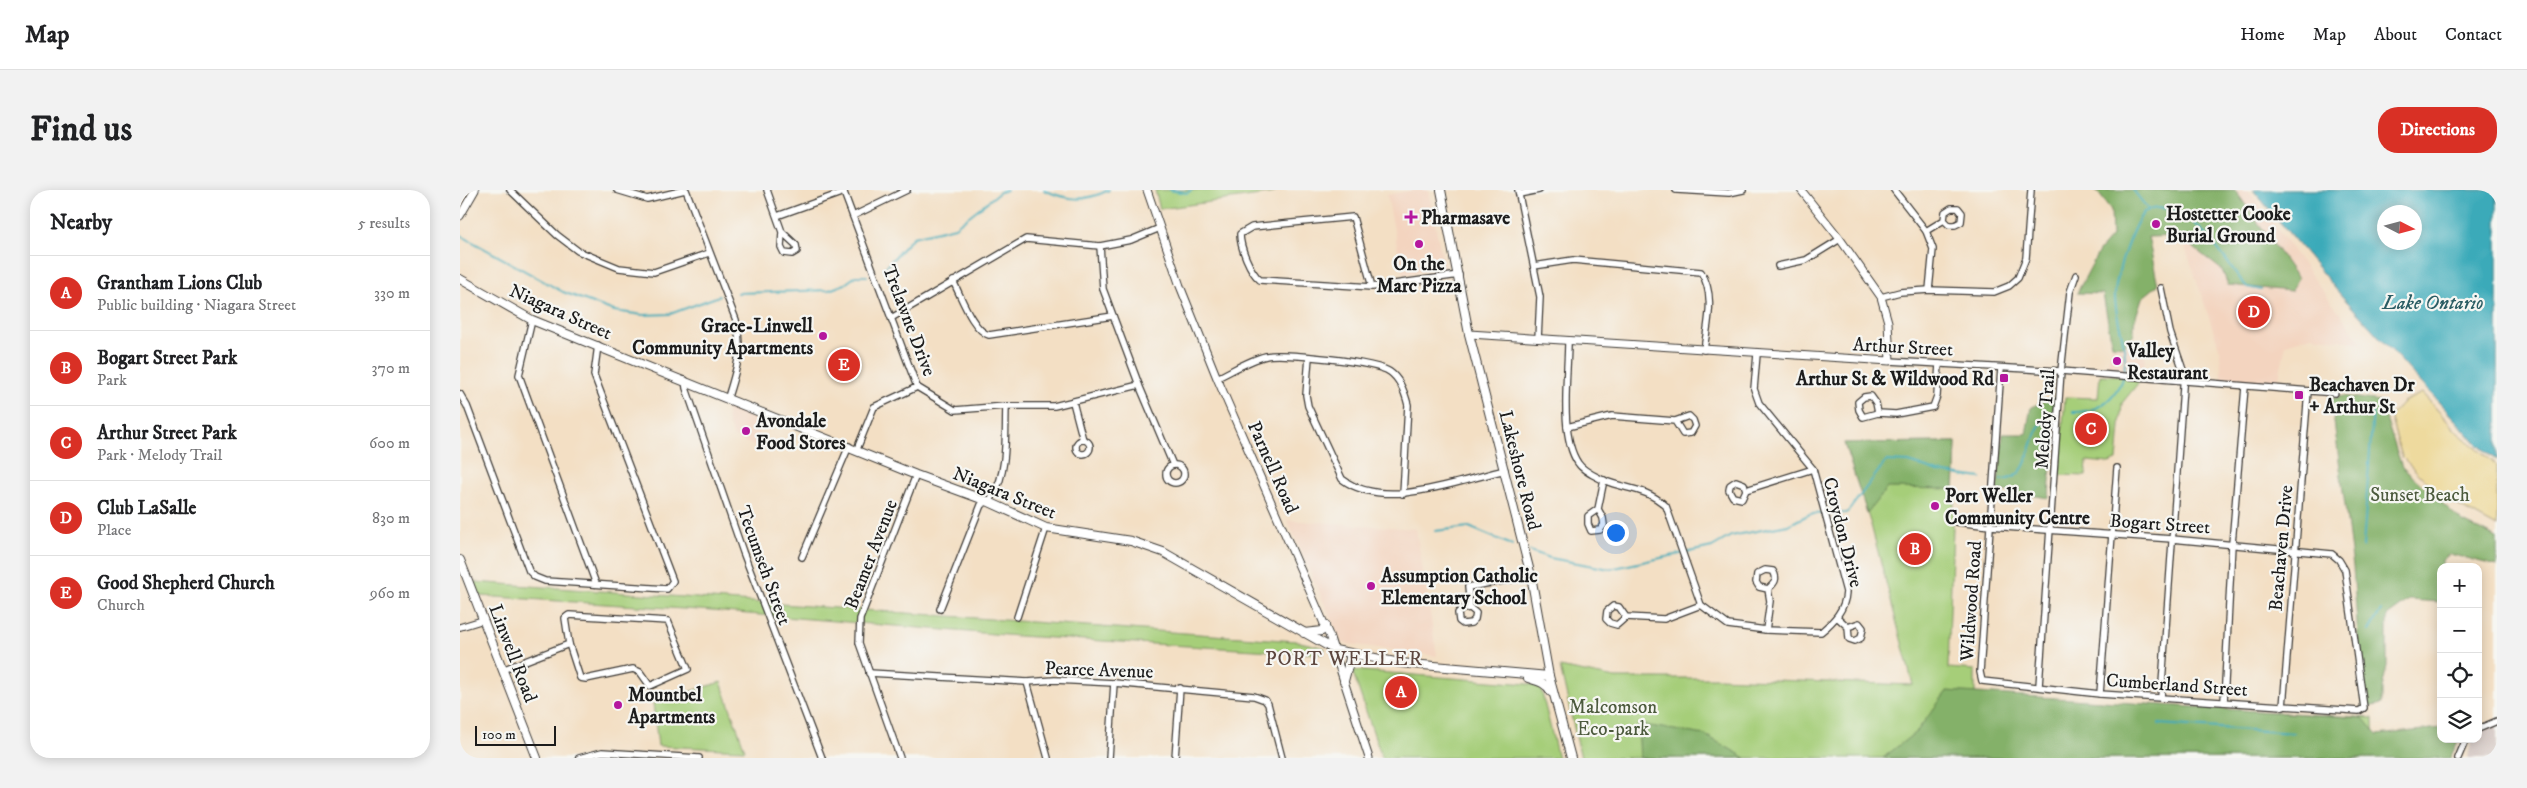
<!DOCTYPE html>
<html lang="en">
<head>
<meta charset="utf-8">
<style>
  :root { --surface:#fff; --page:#f2f2f2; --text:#202124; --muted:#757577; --line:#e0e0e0; --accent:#d93025 }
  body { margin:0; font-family:"IM FELL DW Pica",serif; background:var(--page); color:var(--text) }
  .controls { position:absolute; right:15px; bottom:15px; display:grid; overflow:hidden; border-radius:10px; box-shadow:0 2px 12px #0003 }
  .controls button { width:45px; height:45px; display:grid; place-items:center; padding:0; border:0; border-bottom:1px solid var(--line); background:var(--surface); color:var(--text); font:25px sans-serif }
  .compass { position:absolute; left:1917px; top:15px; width:45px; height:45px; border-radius:50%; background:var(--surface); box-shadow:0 2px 12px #0003; rotate:96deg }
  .scale { position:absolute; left:15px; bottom:12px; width:81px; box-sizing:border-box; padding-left:5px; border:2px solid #1c1c1c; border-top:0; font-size:14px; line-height:18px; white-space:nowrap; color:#1c1c1c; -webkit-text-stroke:4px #f6f6f2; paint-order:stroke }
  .you { position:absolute; left:1155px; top:342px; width:18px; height:18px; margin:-12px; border:4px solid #fff; border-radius:50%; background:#1a73e8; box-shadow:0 0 0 8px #1a73e833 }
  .badge { display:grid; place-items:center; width:32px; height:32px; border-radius:50%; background:var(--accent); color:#fff; font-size:16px; font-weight:700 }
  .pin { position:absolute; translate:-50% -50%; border:2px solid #fff; box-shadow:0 1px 5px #0006 }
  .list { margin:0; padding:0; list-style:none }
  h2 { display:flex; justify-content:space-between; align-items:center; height:65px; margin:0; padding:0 20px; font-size:21px }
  h2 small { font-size:16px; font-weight:400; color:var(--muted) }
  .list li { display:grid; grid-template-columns:32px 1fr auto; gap:15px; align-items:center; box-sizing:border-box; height:75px; padding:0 20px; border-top:1px solid var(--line) }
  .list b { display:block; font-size:19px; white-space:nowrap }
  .list p { margin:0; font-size:16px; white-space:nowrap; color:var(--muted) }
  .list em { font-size:16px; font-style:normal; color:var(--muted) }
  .icon { flex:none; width:28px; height:28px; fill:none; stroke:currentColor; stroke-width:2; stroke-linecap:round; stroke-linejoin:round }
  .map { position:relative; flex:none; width:2037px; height:568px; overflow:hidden; border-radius:20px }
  header { display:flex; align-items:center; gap:30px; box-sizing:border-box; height:70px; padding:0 25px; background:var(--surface); border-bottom:1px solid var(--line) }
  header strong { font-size:24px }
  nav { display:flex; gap:28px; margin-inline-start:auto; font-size:18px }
  .intro { display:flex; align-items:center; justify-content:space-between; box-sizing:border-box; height:120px; padding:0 30px }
  h1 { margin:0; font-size:35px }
  .button { padding:12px 22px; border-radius:20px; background:var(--accent); color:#fff; font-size:18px; font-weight:700 }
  main { display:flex; gap:30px; padding:0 30px }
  aside { flex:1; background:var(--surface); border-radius:20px; box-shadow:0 2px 12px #0003 }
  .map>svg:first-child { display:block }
</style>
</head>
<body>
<header>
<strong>Map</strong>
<nav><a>Home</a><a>Map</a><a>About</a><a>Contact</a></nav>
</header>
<div class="intro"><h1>Find us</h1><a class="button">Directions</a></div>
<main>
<aside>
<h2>Nearby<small>5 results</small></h2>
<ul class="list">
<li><span class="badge">A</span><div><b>Grantham Lions Club</b><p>Public building · Niagara Street</p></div><em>330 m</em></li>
<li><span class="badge">B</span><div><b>Bogart Street Park</b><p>Park</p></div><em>370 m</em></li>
<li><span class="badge">C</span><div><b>Arthur Street Park</b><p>Park · Melody Trail</p></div><em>600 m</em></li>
<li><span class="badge">D</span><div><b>Club LaSalle</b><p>Place</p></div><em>830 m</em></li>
<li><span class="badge">E</span><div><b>Good Shepherd Church</b><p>Church</p></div><em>960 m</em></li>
</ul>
</aside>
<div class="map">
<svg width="2037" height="568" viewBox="0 0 2037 568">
  <rect width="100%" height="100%" fill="#f6f6f2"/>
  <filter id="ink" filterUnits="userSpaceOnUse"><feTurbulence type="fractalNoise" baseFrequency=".02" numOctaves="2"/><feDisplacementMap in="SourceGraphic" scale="10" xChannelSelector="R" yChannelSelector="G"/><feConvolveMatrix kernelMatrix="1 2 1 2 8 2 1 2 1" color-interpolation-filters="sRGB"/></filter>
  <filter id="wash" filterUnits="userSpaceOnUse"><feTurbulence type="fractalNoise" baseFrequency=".0096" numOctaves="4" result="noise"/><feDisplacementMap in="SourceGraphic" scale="20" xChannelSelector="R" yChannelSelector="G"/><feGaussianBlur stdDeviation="1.12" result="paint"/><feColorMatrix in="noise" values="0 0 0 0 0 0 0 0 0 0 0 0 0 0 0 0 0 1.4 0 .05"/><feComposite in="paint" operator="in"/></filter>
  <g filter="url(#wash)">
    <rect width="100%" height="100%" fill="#f3dfc4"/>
    <g fill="#f3d4bf">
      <path d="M953,0H968L984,77L943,85L927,5Z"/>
      <path d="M1706,0H1788L1902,153L1851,146L1826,154L1818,193L1761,189V163Z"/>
      <path d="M1652,155L1685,160L1684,186L1646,182Z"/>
      <path d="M266,216L303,232L295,256L274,247L268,234Z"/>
      <path d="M827,330L956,339L977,466L882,453Z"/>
    </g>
    <path fill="#cfc0bb" d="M2037,535V568H2007L2013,550L2018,549L2020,541Z"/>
    <g fill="#a6ce79" stroke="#61754a">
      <path d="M695,0H817L814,3L700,19Z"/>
      <path d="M1640,185L1684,186L1662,213L1657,270L1649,273L1627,271L1626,286L1599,285L1605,207L1638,208Z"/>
      <path d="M1496,252L1488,478L1515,480V504L1913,528L1914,568H1121L1100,477L1155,488H1258L1453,495L1411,335L1384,253Z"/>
      <path d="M14,392L836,451L865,458L863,464L558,446L239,420L20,406Z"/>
      <path d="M892,480L1080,495L1098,568H922Z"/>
      <path d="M261,492L285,560L198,556L193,513Z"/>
    </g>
    <g fill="#84b169" stroke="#506642">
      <path d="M1636,0H1775L1838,89L1831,101L1768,95L1762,80L1725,51L1721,46L1688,47L1698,95L1682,108L1674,133V144L1663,156L1652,155L1643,104L1617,103L1639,61L1652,46L1651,20Z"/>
      <path d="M1883,206L1920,211L1942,277L2003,332L2037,348V376L1990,364L1982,370L1981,412L1949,410L1927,426V476L1922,498V514L1903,518L1893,377L1871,209Z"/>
      <path d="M1595,207L1589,308L1537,300L1543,244H1566L1571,217Z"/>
      <path d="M1496,252L1494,299L1427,298L1407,323L1384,253Z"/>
      <path d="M1487,501L1903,528L1917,545L1981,538V549H1999L1990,568H1423L1457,541Z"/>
      <path d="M1178,534L1245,545L1286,568H1180Z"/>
    </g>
    <path fill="#eeda9e" stroke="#857b5d" d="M1962,203L1998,243L2037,275V337L1981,306L1942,267L1930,226L1943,212Z"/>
    <path fill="#3baab9" stroke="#2c636a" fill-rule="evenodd" d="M1793,0H2037V270L2017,254L1879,103ZM1924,22H1954V52H1924Z"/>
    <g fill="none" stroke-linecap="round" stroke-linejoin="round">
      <g stroke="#3baab9" stroke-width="2">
        <path d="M584,0C609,11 624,12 649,0"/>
        <path d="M709,0L727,3L732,0"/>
        <path d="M744,0H745"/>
        <path d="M1673,0L1688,19"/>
        <path d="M0,45L103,102L154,121L183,125L210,124L259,106"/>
        <path d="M424,79L453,47L495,37L540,2L547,0"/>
        <path d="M277,103L369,100L385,94L396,86H407"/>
        <path d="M1613,222C1644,223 1665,200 1665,169C1665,149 1656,129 1655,109C1654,88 1671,38 1684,22C1728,0 1764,72 1787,97L1801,100"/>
        <path d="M1541,290C1579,290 1563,231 1595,225"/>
        <path d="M975,341L1009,337L1052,355"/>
        <path d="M1903,357L1913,219"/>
        <path d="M1070,361L1090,368L1150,379L1252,357L1271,346L1328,335L1350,324L1387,323L1426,271L1449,272L1478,282L1521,288"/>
        <path d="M1909,441L1921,420"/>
        <path d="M1699,534L1834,543"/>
      </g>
    </g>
  </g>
  <g filter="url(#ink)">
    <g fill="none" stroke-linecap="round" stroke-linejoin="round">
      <g stroke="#3c3935" stroke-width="8">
        <g id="minor">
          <path d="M50,0L97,45L118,61L159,78L194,82L249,63"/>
          <path d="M157,0L187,9L225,0"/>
          <path d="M226,0L276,130C283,161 277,178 268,207"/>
          <path d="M307,0L322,42L321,57L324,63L332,64L337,61L336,55L322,42"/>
          <path d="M383,0L457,197L495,220L546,216H594L679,195"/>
          <path d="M1058,0L1080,107L1078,149"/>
          <path d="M1216,0L1269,3L1283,0"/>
          <path d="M1434,0L1466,41L1473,59L1469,100"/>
          <path d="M1059,4L1079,0"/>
          <path d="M317,26L384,2"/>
          <path d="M393,26L447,0"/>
          <path d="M1466,41L1484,30L1489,35H1495L1501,32L1502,23L1498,18H1491L1485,22L1484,30"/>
          <path d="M640,56L643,99L679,195L713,275"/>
          <path d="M1074,76L1113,70L1241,82C1256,106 1247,134 1244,160"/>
          <path d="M1318,76L1346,70L1380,49"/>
          <path d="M493,91C501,106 513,141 529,145L653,126"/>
          <path d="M912,97L893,27L792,37L780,44C780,57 790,82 800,90L912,97L999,85"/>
          <path d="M1421,107L1440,102L1469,100L1534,102L1549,96L1558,88L1566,68L1571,0"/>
          <path d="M433,127L566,49L640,56L671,50L700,38"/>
          <path d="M72,130L59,185L136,394"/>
          <path d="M1108,151C1108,185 1099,245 1118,273C1123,281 1135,286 1143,290C1167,300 1185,297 1206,316L1241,415L1268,435L1306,440L1361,442C1374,431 1385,420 1386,402L1353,279L1299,213L1294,199L1297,164"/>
          <path d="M849,167L846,205L848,216L882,289C924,321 998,291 1045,280"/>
          <path d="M1430,171L1601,181L1875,203"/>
          <path d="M757,188C772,181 789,170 806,166C822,162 917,172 930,182C940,189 945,203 948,215L943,304"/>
          <path d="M225,190L226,198L283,362L362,568"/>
          <path d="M0,204L7,216L69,381L75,387L85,391L207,399L213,391L134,185L138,155"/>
          <path d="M613,212L623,250"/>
          <path d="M1418,223L1403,227L1399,220L1398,212L1404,207L1411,206L1416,213L1418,223L1436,224L1473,217L1477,206L1479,174"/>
          <path d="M1107,237L1152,226L1215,231L1229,226L1233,230L1235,236L1231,243L1223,244L1215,231"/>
          <circle cx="623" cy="257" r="7"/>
          <path d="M397,259L414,217L457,197"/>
          <circle cx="715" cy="284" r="9"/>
          <path d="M1286,300L1282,309L1273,307L1269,300L1270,295L1276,291L1284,294L1286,300L1353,279"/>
          <path d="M1138,319L1143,328L1144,335L1140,340L1131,341L1128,334V326L1138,319L1144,290"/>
          <path d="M1496,332L1530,336L1712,349L1872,364L1879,370L1885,380L1904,518L1899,521L1640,504L1522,491L1520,482L1541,178"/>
          <path d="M342,367L389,256"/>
          <path d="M1010,418L1016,423L1015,429L1011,433L1003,434L999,431L998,423L1002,419L1010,418L1008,397L1071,386"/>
          <path d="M480,419L521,315C525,313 531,310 533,306C548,281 545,244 546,216"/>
          <path d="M109,425L208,431L228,479L190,496L180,482L173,479L126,489L120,488L109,454L105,428Z"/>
          <path d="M557,427L586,338"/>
          <path d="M1166,427L1157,435L1150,433L1146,429L1147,421L1153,416L1159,417L1166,427L1204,429L1241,415"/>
          <path d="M1378,428L1388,437L1389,449L1395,451L1401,448L1403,438L1399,433L1388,437"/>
          <path d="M0,437L23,430"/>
          <path d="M1306,440L1310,411L1308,399C1315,393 1318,389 1313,381L1305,380L1297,384L1296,392L1299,397L1308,399"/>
          <path d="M42,480L109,454"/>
          <path d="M409,483L567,492L595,490L654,493L794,506L805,510L808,514L822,568"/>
          <path d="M567,492L588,568"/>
          <path d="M1579,496L1601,181L1610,102L1616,85"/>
          <path d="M1640,504L1657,278"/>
          <path d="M1701,508L1724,183L1710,142L1701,98"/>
          <path d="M1764,512L1772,354L1785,197"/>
          <path d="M1823,517L1848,201"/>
          <path d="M2018,539L2037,531"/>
          <path d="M119,568L142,562L239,568"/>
          <path d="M440,568L399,453L400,429L456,285"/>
          <path d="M649,568L654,493"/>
          <path d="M715,568L720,498"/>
          <path d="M1998,568L2006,549"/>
        </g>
      </g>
      <g stroke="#3c3935" stroke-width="9">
        <g id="tertiary">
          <path d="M687,0L720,96L757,188L869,445L909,568"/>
          <path d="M0,26L15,0"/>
          <path d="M1009,144L1430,171L1428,132L1421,107L1380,49L1341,0"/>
        </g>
      </g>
      <g stroke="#3c3935" stroke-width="10">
        <g id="secondary">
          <path d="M981,0L1009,144L1071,386L1089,486L1111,568"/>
          <path d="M0,89L72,130L456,285L527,311L586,338L671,351L703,362L875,460L940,473L1089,486"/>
          <path d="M0,370L77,568"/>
          <path d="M844,443L862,441L865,435"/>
          <path d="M1068,488C1078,491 1087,493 1091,502"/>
          <path d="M884,491L891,465"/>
        </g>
      </g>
      <use href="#minor" stroke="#fff" stroke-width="5.5"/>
      <use href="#tertiary" stroke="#fff" stroke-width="7"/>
      <use href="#secondary" stroke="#fff" stroke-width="8"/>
    </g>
  </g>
  <g fill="#b5179e" stroke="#f6f6f2" stroke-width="2">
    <path d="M948.5 19.5h5v5h5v5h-5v5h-5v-5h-5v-5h5z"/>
    <circle cx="1696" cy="34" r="5"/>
    <circle cx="959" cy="54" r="5"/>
    <circle cx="363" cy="146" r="5"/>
    <circle cx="1657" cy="171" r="5"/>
    <rect x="1539" y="183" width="10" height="10" rx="2.5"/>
    <rect x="1834" y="200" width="10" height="10" rx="2.5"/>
    <circle cx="286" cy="241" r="5"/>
    <circle cx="1475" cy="316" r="5"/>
    <circle cx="911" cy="396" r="5"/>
    <circle cx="158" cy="515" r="5"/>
  </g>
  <g text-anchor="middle" stroke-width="4.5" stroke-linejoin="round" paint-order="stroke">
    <g font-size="19" font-weight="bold" fill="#1c1c1c" stroke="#f6f6f2" text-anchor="start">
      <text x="1706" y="30">Hostetter Cooke<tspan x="1706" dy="22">Burial Ground</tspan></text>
      <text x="961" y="34">Pharmasave</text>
      <text x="959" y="80" text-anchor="middle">On the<tspan x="959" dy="22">Marc Pizza</tspan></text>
      <text x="353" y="142" text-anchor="end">Grace-Linwell<tspan x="353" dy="22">Community Apartments</tspan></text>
      <text x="1667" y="167">Valley<tspan x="1667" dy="22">Restaurant</tspan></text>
      <text x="1534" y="195" text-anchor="end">Arthur St &amp; Wildwood Rd</text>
      <text x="1849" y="201">Beachaven Dr<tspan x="1849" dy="22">+ Arthur St</tspan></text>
      <text x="296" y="237">Avondale<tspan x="296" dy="22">Food Stores</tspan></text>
      <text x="1485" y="312">Port Weller<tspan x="1485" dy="22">Community Centre</tspan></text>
      <text x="921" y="392">Assumption Catholic<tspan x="921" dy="22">Elementary School</tspan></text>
      <text x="168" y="511">Mountbel<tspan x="168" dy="22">Apartments</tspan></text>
    </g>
    <g font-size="19" fill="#1c1c1c" stroke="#f6f6f2">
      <text transform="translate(101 121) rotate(24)" y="7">Niagara Street</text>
      <text transform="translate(450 130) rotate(69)" y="7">Trelawne Drive</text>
      <text transform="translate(1443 156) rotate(3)" y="7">Arthur Street</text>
      <text transform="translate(1584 229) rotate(-86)" y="7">Melody Trail</text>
      <text transform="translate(814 277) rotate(66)" y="7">Parnell Road</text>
      <text transform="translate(1061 280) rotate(76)" y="7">Lakeshore Road</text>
      <text transform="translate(545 302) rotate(22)" y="7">Niagara Street</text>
      <text transform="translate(1700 333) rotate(4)" y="7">Bogart Street</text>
      <text transform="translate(1384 342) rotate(76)" y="7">Croydon Drive</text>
      <text transform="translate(1820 358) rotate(-85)" y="7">Beachaven Drive</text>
      <text transform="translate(410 364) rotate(-69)" y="7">Beamer Avenue</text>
      <text transform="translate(305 375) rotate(70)" y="7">Tecumseh Street</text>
      <text transform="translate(1510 411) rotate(-86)" y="7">Wildwood Road</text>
      <text transform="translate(54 463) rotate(69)" y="7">Linwell Road</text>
      <text transform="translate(639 479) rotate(2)" y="7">Pearce Avenue</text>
      <text transform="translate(1717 494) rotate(4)" y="7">Cumberland Street</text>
    </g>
    <g font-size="19" fill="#4c5a3d" stroke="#f6f6f2">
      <text x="1960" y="311">Sunset Beach</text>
      <text x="1153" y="523">Malcomson<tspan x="1153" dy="22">Eco-park</tspan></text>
    </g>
    <g font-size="20" font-style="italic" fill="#2a5c63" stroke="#f6f6f2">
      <text x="1973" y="119">Lake Ontario</text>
    </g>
    <g font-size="20" letter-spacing="1" fill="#5d473f" stroke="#f6f6f2">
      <text x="884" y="475">PORT WELLER</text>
    </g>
  </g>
</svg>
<div class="controls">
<button>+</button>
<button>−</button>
<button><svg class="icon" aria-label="locate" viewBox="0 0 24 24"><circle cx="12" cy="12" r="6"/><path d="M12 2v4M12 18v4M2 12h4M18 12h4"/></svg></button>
<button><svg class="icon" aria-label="layers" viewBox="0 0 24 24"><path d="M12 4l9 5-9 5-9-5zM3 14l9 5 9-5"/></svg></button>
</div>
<svg class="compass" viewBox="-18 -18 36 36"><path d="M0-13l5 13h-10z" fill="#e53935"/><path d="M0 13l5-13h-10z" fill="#757577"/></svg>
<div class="scale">100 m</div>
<div class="you"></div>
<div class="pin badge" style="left:941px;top:502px">A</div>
<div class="pin badge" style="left:1455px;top:359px">B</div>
<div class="pin badge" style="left:1631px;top:239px">C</div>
<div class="pin badge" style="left:1794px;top:122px">D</div>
<div class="pin badge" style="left:384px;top:175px">E</div>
</div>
</main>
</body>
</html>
